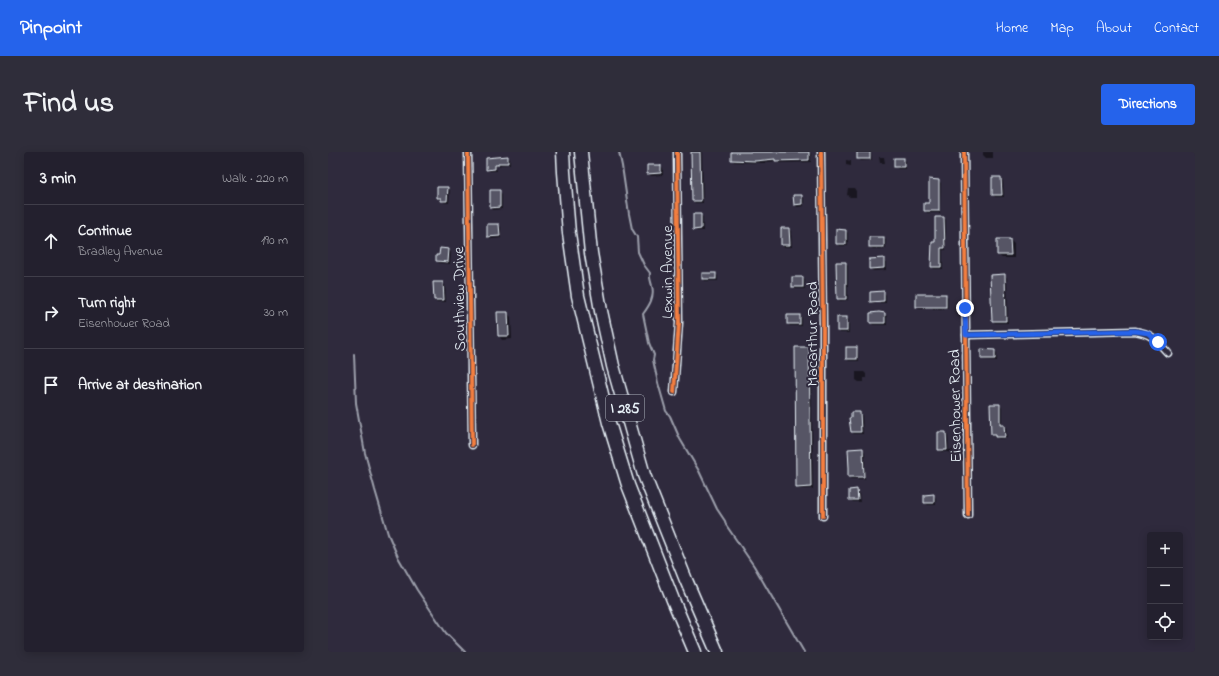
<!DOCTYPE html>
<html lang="en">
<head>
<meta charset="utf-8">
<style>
  :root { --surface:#23202e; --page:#2f2d3a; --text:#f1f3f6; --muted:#a3a3aa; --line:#403e4a; --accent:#2563eb }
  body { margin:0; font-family:"Indie Flower",sans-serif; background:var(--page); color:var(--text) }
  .controls { position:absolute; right:12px; bottom:12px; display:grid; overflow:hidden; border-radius:4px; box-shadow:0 2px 10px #0003 }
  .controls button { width:36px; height:36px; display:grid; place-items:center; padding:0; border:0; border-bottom:1px solid var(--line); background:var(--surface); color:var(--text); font:20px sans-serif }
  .stop { position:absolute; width:12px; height:12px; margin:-9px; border:3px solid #2563eb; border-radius:50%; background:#fff }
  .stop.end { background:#2563eb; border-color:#fff; box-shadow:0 1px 4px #0008 }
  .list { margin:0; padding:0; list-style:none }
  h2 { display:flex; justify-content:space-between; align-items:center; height:52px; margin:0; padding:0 16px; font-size:17px }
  h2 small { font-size:13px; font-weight:400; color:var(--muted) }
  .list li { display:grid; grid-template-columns:26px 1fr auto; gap:12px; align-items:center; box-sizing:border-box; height:72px; padding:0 16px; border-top:1px solid var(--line) }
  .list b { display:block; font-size:15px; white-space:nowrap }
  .list p { margin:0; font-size:13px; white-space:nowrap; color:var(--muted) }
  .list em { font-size:13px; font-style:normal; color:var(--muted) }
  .icon { flex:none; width:22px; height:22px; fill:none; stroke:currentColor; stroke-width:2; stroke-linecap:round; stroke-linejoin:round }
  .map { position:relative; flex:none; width:867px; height:500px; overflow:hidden; border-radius:4px }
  header { display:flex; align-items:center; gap:24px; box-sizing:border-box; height:56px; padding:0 20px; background:var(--accent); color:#fff }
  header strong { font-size:19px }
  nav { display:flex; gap:22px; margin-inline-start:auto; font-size:14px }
  .intro { display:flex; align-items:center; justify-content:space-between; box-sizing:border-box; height:96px; padding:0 24px }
  h1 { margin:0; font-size:28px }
  .button { padding:10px 18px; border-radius:4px; background:var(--accent); color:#fff; font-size:14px; font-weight:700 }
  main { display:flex; gap:24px; padding:0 24px }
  aside { flex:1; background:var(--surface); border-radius:4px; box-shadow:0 2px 10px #0003 }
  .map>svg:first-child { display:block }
</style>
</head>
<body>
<header>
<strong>Pinpoint</strong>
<nav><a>Home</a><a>Map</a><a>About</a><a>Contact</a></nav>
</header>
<div class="intro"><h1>Find us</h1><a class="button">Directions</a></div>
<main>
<aside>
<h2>3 min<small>Walk · 220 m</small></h2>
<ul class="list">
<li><svg class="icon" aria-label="ahead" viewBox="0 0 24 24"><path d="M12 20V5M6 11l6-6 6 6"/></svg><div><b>Continue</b><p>Bradley Avenue</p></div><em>190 m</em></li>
<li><svg class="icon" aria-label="right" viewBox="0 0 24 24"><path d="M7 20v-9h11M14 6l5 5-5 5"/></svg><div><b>Turn right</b><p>Eisenhower Road</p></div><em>30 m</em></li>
<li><svg class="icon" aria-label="arrive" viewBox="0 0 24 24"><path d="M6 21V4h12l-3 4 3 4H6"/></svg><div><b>Arrive at destination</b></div></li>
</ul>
</aside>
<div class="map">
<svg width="867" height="500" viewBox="0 0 867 500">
  <rect width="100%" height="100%" fill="#2f2a3d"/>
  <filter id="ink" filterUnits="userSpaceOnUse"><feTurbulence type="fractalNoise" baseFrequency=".025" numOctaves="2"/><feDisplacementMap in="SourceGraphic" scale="8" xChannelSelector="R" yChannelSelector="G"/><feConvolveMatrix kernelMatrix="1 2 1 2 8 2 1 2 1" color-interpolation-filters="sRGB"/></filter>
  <g filter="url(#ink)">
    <g fill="#0007">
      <path d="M364,0H374L375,51H367L365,49Z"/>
      <path d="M404,0H481L483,2V10L451,11L449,9L437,10V11L406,10L404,7Z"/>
      <path d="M530,0H543L544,8L533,9L530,6Z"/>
      <path d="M655,0H665V6H658L655,3Z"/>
      <path d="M180,5L182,7V12L172,13V14H168L169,19H161L159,17V7Z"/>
      <path d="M551,5H556L557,11H552Z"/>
      <path d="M575,7L578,9V17H570L567,14Z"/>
      <path d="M518,8L523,9V14L518,13Z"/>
      <path d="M333,14L335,16V23L323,24L320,21Z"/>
      <path d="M673,26L675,29L676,45H667L665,42Z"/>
      <path d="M602,28L611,29L613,31L612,61H599L597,58L602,52Z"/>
      <path d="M119,36L122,38L121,51H117L114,48H112L110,46Z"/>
      <path d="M520,36H526L528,39V45H522L519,43Z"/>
      <path d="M171,39L174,42V57L165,58L163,55Z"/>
      <path d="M474,44L476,46V54L469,55L467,52Z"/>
      <path d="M372,63L375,65V79H369L366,77Z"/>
      <path d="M616,66L618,68V98H615V117H606L604,115L608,91Z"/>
      <path d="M171,73L173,75V86L163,87L160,84Z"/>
      <path d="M461,77L463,79L464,95H456L454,93Z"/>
      <path d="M517,78L520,81V94H511L509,91Z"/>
      <path d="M555,86L558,88V97H545L542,95Z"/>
      <path d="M682,88L686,92V106H674L670,103Z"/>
      <path d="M120,98L123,100L122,112L111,111L109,109Z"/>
      <path d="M556,107L558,110V118L545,119L542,116Z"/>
      <path d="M518,111L520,114V148L512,149L510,146Z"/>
      <path d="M375,122H388L390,124V129H377L375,126Z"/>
      <path d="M677,123L679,126L680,171H667L665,169Z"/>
      <path d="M475,126L477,128V137H467L465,134Z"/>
      <path d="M106,131H115L117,133L118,150H109L107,148Z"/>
      <path d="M556,140L558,143V151H545L543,149Z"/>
      <path d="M618,143L620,145V157H591L589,155Z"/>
      <path d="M179,161L183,165L184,187L174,188L171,184Z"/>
      <path d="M556,162L559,164V173H545L543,170Z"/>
      <path d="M472,164L474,166V174H462L460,171Z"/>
      <path d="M518,166L521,168V181H512L510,179Z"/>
      <path d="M481,196L483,198L485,337H472L469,335Z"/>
      <path d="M519,196H528L530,198L531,209H521L519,207Z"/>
      <path d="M667,199L669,201V209L656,208L654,206Z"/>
      <path d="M528,220H536L538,222V226H536V230H531L528,228Z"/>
      <path d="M672,253L674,256V274H676L678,276L679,286L671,287L664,283Z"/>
      <path d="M532,261L534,263L535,282H526L524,280Z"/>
      <path d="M618,281L620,283L621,298L626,297L627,302L623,303L621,300H614L611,298Z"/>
      <path d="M534,297L537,300V327H523L521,325Z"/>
      <path d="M529,338L531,341L532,350H525L522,347Z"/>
      <path d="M605,343L608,346V353H600L597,351Z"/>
    </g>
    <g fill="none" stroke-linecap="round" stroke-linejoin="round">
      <g stroke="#9c9fab" stroke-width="2">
        <path d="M291,0L294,14L301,62L304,77L309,85L310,100L316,113L322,121C321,126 323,129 324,134C327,145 321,154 315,162L321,191L326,203L325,208L330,231L338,259L342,264L352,287L371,319L389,357L397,369L398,373L426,414L476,500"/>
        <path d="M26,202L28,251L37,301L47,338L60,382L70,405L89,438L118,481L137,500"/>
      </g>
    </g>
    <g fill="#575565" stroke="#e8f1f8">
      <path d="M363,0H372L373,49H364Z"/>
      <path d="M403,0H481V8L447,9V7L427,9L403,8Z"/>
      <rect x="529" y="0" width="13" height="7"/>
      <path d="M180,4V11H170V13H167V17L158,18V6Z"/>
      <rect x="566" y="6" width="10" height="9"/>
      <path d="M319,13H333V21L319,22Z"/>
      <path d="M664,25H673L674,43H664Z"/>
      <path d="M601,27L611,28V59H596V51H601Z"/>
      <path d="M109,35H120L119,49H113V46H109Z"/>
      <path d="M162,38H172V55L162,56Z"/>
      <path d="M465,43H474V52L466,53Z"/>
      <path d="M365,62H373V77L365,78Z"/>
      <path d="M607,65H616L617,96H613V115H603L604,90H607Z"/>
      <path d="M159,72H171L172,84L159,85Z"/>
      <path d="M453,76H461L462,93H453Z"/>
      <path d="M508,77L518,78V92H508Z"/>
      <rect x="541" y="85" width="15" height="10"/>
      <path d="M669,87H682L683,103H669Z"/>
      <path d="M112,96L121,97L120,110L108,109V103H111Z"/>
      <path d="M556,106V116L541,117V107Z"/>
      <path d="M508,110H518V147H509Z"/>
      <rect x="374" y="121" width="14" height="6"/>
      <path d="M677,122L678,169H664L662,123Z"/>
      <rect x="464" y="125" width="11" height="10"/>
      <path d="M105,130H115L116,148H106Z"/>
      <path d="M556,139V149L542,150V140Z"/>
      <rect x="588" y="142" width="30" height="13"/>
      <path d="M169,160H180L181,184H170Z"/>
      <path d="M551,160L557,161V171H542V161Z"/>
      <rect x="459" y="163" width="13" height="9"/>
      <rect x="509" y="165" width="10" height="14"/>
      <path d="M467,195H481L483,335L468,336Z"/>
      <rect x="518" y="195" width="11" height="12"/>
      <path d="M653,197L667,198V207H653Z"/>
      <path d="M662,252H672V273H676L677,285H667V283H663Z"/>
      <path d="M523,260H532L533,280H523L521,266H523Z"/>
      <path d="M610,280H618L619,298H610Z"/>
      <path d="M535,296L536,325H520V316H521L520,297Z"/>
      <path d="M529,337L530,348H521V338Z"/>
      <path d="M606,342V351H596V343Z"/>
    </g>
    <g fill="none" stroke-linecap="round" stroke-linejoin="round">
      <g stroke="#e8f1f8" stroke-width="9">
        <g id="minor">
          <path d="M140,0L144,293"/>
          <path d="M493,0L495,174V364"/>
          <path d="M636,0L640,363"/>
          <path d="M638,183L807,179C825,182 828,188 840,201"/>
          <path d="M346,240L351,171L349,0"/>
        </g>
      </g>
      <g stroke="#e8f1f8" stroke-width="15">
        <g id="motorway">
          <path d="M235,0L236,20L241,81L250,144L281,271L300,333L345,448L367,500"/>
          <path d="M253,0L263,101L273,159L285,214L316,323L358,428L389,500"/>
        </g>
      </g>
      <use href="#minor" stroke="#2f2a3d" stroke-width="6"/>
      <use href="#motorway" stroke="#2f2a3d" stroke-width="12"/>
      <g stroke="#2f2a3d" stroke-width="6">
        <g id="cycleway">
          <path d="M140,0L144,293"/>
          <path d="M493,0L495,174V364"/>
          <path d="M636,0L640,363"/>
          <path d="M346,240L351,171L349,0"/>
        </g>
      </g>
      <use href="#cycleway" stroke="#f27e40" stroke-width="4"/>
    </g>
  </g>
  <g fill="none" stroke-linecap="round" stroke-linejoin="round" filter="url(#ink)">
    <path stroke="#2563eb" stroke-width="5" d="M637,156L638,183L807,179L820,181L830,190"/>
  </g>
  <g text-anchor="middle" stroke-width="4" stroke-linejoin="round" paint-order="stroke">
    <rect fill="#2f2a3d" stroke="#b0b5c0" stroke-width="1" x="278" y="243" width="38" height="26" rx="3"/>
    <g font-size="15" font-weight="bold" fill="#e8f1f8">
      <text x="297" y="261">I 285</text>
    </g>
    <g font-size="16" fill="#e8f1f8" stroke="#2f2a3d">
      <text transform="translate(338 120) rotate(-90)" y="6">Lexwin Avenue</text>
      <text transform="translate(130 147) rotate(-91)" y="6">Southview Drive</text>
      <text transform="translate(483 182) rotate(-90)" y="6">Macarthur Road</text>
      <text transform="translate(626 254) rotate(-91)" y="6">Eisenhower Road</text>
    </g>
  </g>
</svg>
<div class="controls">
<button>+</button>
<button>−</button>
<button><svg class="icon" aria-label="locate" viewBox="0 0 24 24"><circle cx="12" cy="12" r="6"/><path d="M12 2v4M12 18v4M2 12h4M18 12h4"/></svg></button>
</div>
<div class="stop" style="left:830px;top:190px"></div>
<div class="stop end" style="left:637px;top:156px"></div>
</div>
</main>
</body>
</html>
